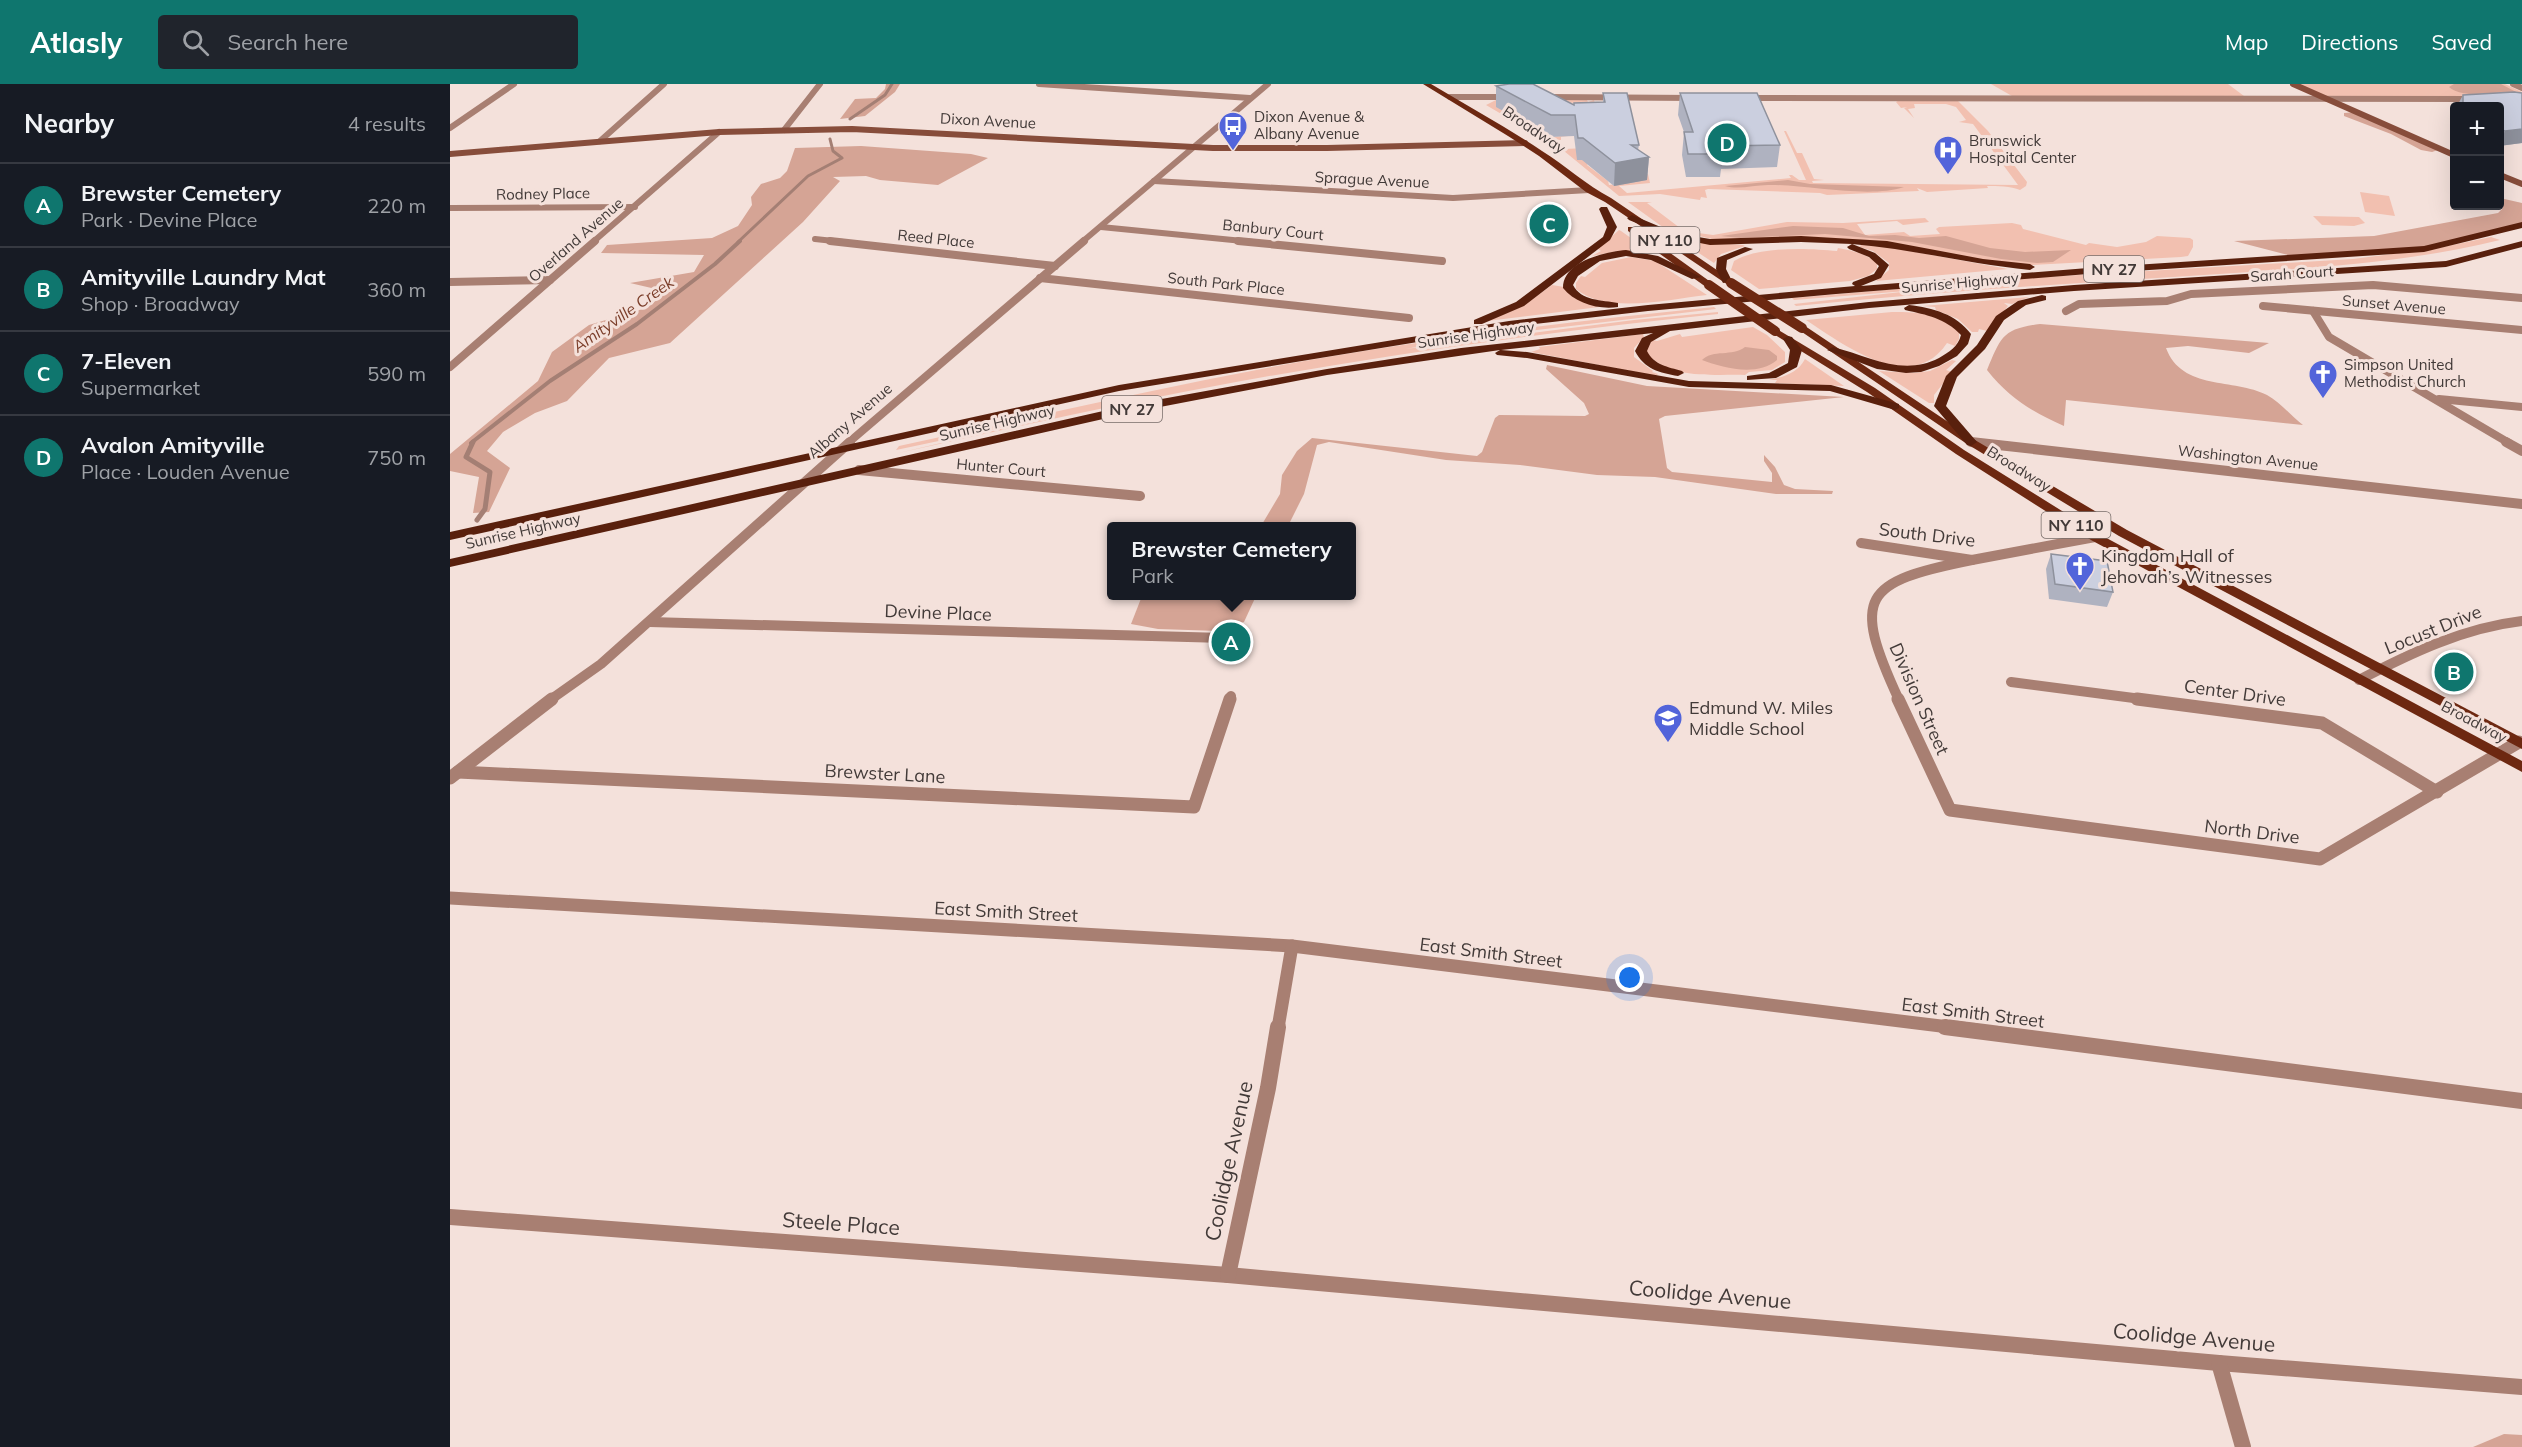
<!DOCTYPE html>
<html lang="en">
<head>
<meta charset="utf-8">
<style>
  :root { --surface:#171b24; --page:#20242c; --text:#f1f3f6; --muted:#9ea1a6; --line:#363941; --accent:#0f766e }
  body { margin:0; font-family:Mulish,sans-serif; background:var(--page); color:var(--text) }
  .controls { position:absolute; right:18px; top:18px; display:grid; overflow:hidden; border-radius:6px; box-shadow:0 6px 24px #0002 }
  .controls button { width:54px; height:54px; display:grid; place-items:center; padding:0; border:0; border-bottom:2px solid var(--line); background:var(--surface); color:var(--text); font:30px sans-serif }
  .you { position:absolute; left:1180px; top:894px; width:21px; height:21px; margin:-15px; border:4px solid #fff; border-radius:50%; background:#1a73e8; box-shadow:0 0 0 9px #1a73e833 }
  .badge { display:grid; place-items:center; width:39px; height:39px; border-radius:50%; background:var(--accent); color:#fff; font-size:20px; font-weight:700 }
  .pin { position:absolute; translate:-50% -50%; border:3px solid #fff; box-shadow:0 2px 6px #0006 }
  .popup { position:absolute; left:657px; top:438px; width:249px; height:78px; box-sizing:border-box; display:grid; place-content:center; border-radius:6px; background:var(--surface); filter:drop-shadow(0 2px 4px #0005); font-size:20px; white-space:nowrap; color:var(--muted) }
  .popup b { font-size:22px; color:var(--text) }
  .popup::after { content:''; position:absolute; left:50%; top:100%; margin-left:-12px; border:12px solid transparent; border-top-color:var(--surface) }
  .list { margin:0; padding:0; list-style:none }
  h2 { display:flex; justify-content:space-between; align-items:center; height:78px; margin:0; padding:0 24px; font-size:26px }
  h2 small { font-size:20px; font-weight:400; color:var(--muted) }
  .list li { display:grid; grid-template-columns:39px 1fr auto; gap:18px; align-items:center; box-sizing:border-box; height:84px; padding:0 24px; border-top:2px solid var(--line) }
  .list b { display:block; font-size:22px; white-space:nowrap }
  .list p { margin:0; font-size:20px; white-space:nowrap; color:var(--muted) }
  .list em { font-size:20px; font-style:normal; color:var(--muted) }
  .icon { flex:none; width:33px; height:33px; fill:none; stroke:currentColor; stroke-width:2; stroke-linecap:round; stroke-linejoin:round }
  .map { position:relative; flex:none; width:2072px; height:1363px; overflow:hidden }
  header { display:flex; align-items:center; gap:36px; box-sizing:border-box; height:84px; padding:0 30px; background:var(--accent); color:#fff }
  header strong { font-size:28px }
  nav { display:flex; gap:33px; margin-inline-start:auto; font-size:21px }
  .search { width:420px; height:54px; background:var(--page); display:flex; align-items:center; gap:15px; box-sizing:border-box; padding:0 21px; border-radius:6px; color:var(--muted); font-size:22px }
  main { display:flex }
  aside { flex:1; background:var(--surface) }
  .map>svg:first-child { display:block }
</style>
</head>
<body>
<header>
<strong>Atlasly</strong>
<div class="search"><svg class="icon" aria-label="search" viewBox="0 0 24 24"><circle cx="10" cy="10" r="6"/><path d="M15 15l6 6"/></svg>Search here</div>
<nav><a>Map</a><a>Directions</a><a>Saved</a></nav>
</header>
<main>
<aside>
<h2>Nearby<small>4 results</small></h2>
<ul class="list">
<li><span class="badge">A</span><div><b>Brewster Cemetery</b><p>Park · Devine Place</p></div><em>220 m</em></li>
<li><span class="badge">B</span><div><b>Amityville Laundry Mat</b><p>Shop · Broadway</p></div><em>360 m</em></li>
<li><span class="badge">C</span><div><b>7-Eleven</b><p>Supermarket</p></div><em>590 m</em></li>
<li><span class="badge">D</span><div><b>Avalon Amityville</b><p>Place · Louden Avenue</p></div><em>750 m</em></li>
</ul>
</aside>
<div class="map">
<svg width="2072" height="1363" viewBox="0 0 2072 1363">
  <rect width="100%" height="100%" fill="#f4e1db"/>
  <g fill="#f2c0b0">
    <path d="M1541,0H1778L1794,12H1562Z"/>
    <path d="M1848,0H2055L2072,8V12H1875Z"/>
    <path d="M1046,16H1137L1138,18L1144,16L1145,20L1108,18L1047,22L1097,53L1118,52L1111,53V56L1094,55L1036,21Z"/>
    <path d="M1449,16L1508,17L1538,47L1577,98L1576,102L1570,106C1561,102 1547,102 1537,102L1538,104L1477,108L1467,104L1469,107L1377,111L1370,109L1258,105L1255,106L1257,114L1251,113L1250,116L1210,110L1169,112L1114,67V65L1160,63L1127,68V76H1140L1137,81L1158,97L1159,101L1186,98L1192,90H1198L1200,99L1169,102L1177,109L1341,94L1339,91H1342L1349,96H1356L1334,47H1336L1347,69H1352L1364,95L1374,96L1362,97L1363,99L1568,101L1523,40L1509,38L1516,36L1506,23L1496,20H1464L1465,24L1458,25L1464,34L1454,24L1457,23L1451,24L1446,18Z"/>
    <path d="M1910,108L1939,112L1945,132L1915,128Z"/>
    <path d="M1178,118H1202L1197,119L1234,147L1263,151L1337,138L1393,139L1475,134L1479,138L1453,141L1447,137L1407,140L1415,151L1454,148L1460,152L1490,150L1486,145L1489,143L1562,139L1571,141L1573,145L1636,161L1639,159L1667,163L1696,158L1707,152L1740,154L1743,156V163L1738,172L1731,173L1582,181L1545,178L1445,160L1262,155L1214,144Z"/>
    <path d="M1863,132L1909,133L1915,139L1904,142L1872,141Z"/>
    <path d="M1169,146L1171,147L1202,169L1168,167L1142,172L1151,167L1148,165Z"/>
    <path d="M2041,153L2050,156C1948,181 1844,185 1739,192C1608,200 1477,209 1346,222L1344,220L1469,206L1344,216L1342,214L1577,194L1903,175L1988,164Z"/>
    <path d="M1229,156L1293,161L1295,162L1271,170L1264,179Z"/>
    <path d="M1412,160L1444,164L1558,185L1426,197L1439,186V179L1423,167L1409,163Z"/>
    <path d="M1388,164C1403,167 1415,169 1427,179V185L1418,192L1400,197L1309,205L1281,186L1284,177C1309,162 1358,164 1387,167Z"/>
    <path d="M1181,173L1205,177L1257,211C1219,215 1157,231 1126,205V199L1131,192L1135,193L1152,179Z"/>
    <path d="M1102,201L1114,203C1121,216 1136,217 1149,223L1037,237L1073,222Z"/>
    <path d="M1579,213L1562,220L1554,219L1558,222L1537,247L1529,245L1528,248H1522L1508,235L1486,226L1485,223L1473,222Z"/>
    <path d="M1264,223L1266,225L1027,253L955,265L1184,236L1268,228V230C1106,247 946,269 786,298C671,319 557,345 444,370L598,334L446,366L449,362C552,340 656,316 760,295C926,261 1095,240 1264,223Z"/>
    <path d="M1442,228C1472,228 1486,229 1509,248V255L1505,262L1497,259C1461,313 1393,260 1356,236Z"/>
    <path d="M1303,243L1317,251L1335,268V278L1322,286L1299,288L1295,291C1263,290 1218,296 1196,268L1202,256L1207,257L1230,250L1232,253Z"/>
    <path d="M1193,250L1194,253L1184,264V273L1203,287L1202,288L1208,290L1206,292L1081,268L1090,265L1089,263Z"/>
    <path d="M1355,275L1394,302L1325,299L1327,296H1319C1333,293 1348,289 1355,275Z"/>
    <path d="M1502,276L1506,277L1496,286L1502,288L1484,311V319H1479L1429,287L1464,289L1480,287Z"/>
  </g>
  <g fill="#d5a495">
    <path d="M436,0H450L445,8L415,32L390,35L405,15L426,14L435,5Z"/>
    <path d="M2004,0H2051L2068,9C2052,11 2009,14 1999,3Z"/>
    <path d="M1906,28L1991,65L1982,68L1971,66L1941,50L1894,32V29Z"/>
    <path d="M411,62L521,70L538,74L488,101L430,96L416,92L383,93L390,97L353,138L220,259L159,274L117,317L85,329L53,348L37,367L60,384L39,428L23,429L29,393L0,387V370L88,297L102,268L139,241L196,224L211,213L210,206L180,199L244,188L254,171L151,169L157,161L262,154L288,142L302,121L301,113L311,100L330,94L337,87L345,64Z"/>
    <path d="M1338,96L1360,100L1454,103C1418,115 1356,100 1318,101C1303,101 1289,106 1275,102Z"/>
    <path d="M2050,114L2072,119V140L1984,163L1849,174L1784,157L1924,152L2048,129L2053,124L2050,120Z"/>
    <path d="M1343,142L1393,144L1419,152L1445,151L1469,154L1496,152L1540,164L1575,168L1621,166L1603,178L1587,179L1551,175L1462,158L1375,150L1290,154L1271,152Z"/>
    <path d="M1590,240L1819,259L1799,269L1738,262L1716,264C1732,307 1784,294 1817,311C1830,318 1841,332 1853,341L1616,316L1614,342C1581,327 1559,314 1537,286C1551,253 1552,245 1590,240Z"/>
    <path d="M1295,263L1319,266L1327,272V276C1307,293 1273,284 1252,276C1263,265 1282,273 1295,263Z"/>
    <path d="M1097,281L1197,302L1394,313L1215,332L1209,335L1217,384L1222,388L1322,398V389L1314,377V371L1325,383L1334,401L1345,405L1383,407L1382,410H1326L1205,393L1147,391L1070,381L996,376L879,358L867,361L854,410L838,442H811L830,410L832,391L847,367L862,354L1027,372L1032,368L1045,334L1049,331L1135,332L1139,330L1134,319L1096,285Z"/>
    <path d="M692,512H806L794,538L769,547L708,545L681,540Z"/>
    <path d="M2054,1350L2072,1351V1363H2023Z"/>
  </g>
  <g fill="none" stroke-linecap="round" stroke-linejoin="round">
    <g stroke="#a47f74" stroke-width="3">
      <path d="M400,35L435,11L442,0"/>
      <path d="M288,158L358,92L392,74L383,67L380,55"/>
    </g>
    <path stroke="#a47f74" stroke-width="4" d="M21,359L100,297L187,240L265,180L290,157"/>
    <path stroke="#a47f74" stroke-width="5" d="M23,358L16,373L40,388L35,425L27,436"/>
    <g stroke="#a87f72" stroke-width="6">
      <path d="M589,0L800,14"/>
      <path d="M2063,0L2072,4"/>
      <path d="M334,46L370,0"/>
      <path d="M150,57L214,0"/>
      <path d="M704,97L1003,114L1139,106"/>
      <path d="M0,124L185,123"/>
      <path d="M651,143L803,158"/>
      <path d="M365,155L393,158"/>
      <path d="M143,158L269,48"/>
    </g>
    <g stroke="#a87f72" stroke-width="8">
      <path d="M380,157L605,182"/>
      <path d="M788,157L992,177"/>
      <path d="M590,194L959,234"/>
      <path d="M0,198L100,196"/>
      <path d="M1813,222L2072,246"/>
      <path d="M1616,227L1629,220L1717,217L1741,210L1923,201L2072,214"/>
      <path d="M1863,227L1879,253L2059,359"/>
      <path d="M0,283L145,157"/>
      <path d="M1989,315L2072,323"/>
      <path d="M1521,358L1532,359"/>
    </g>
    <g stroke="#a87f72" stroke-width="10">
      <path d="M1521,358L2072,420"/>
      <path d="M2056,358L2072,367"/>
      <path d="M409,386L690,412"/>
      <path d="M1411,459L1522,476L1645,453"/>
      <path d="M200,538L774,554"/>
      <path d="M1909,596C1961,569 2013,544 2072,537"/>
      <path d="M1561,598L1699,616"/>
      <path d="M780,616L781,612"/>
      <path d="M1449,616C1401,512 1412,498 1522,476"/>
    </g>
    <g stroke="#a87f72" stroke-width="13">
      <path d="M1448,615L1500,726L1870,775L2069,658"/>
      <path d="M1687,615L1872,639L1987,708"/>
      <path d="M8,688L744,723L780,615"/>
      <path d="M0,814L842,862L1507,944"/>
      <path d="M828,944L842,862"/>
    </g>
    <g stroke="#a87f72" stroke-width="16">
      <path d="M1495,943L2072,1017"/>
      <path d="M0,1133L778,1191L1769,1279L2072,1303"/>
      <path d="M778,1191L818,1004L828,943"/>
      <path d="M1769,1279L1793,1363"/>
    </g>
    <g stroke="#a87f72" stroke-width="6">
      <path d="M1000,13H1062"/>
      <path d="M1095,13L1245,14"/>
      <path d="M1293,14L2025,15"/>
      <path d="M0,44L64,0"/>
      <path d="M632,158L818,0"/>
    </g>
    <path stroke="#a87f72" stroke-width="8" d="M398,359L634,157"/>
    <path stroke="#a87f72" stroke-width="10" d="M100,616L151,580L400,358"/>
    <path stroke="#a87f72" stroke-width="13" d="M0,694L102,615"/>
    <g stroke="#874d3b" stroke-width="6">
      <path d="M1843,0L2004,71"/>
      <path d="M0,70L269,48L402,45L763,64H877L1075,59"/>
      <path d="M2050,91L2072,100"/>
    </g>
    <g fill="#6d2811" fill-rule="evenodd">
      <path d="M973,0H981C1018,22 1056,43 1092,67C1116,82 1136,101 1161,114L1286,199L1278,201L1155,118L1136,108L1089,72L1058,52Z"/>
      <path d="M1178,143H1184L1262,199V203H1256L1178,147Z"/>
      <path d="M1349,242H1355L1525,356L1677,446L2072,654V665L1669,452L1517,360L1349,246Z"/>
      <path d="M1325,244L1425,304L1514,366L1649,450L2072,677V688L1641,456L1506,370L1417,308L1322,249L1320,247Z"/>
    </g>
    <g fill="#59200d" fill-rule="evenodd">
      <path d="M1151,123H1157L1167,143L1160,156L1074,222L1032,240H1024V236L1066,218L1153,153L1157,143L1149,125Z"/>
      <path d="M1182,131L1225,149L1260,155L1351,152L1437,157L1533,175L1580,180L1585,183L1580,186C1520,180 1462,165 1402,160L1425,169L1439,181L1431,194L1411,202L1638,184L1974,162L2072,138V144L1974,168L1638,190L1386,210L1198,227L1059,243L669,307L0,456V448L669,301L1059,237L1198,221L1405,202L1402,200L1403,198L1424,190L1429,182L1419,173L1399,165L1397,163L1402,160L1351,158L1260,161L1220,153L1179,136L1177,134Z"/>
      <path d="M2072,157V163L1996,183L1624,207L1419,224L1220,247L1201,258L1197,267C1204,281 1218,283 1232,287L1234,289L1228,292C1210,289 1194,285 1185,267L1192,254L1203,249L1051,266L1077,268L1239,297L1381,301L1449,320V324L1445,326L1380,307L1239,303L1077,274L1047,271L1045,269L1050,266L877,291L684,328L0,483V475L684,320L877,285L1011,264L1419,218L1624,201L1996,177Z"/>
      <path d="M1295,163L1303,165L1277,176L1276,185L1282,197L1273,199L1266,185L1267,174Z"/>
      <path d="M1176,166L1208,172L1251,193L1242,195L1201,176L1176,172L1150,177L1128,192L1123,201C1131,217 1152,216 1168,219V223C1148,226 1125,219 1113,204C1113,177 1155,168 1176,166Z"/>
      <path d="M1592,211L1596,212V216L1576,221L1554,236L1535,265L1507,293L1496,322L1527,358L1521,362L1517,361L1484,322L1496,292L1527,261L1546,232L1568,217Z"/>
      <path d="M1459,221C1483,224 1506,230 1521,250L1518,260L1507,272L1489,282L1471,288L1456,289L1427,285L1377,266L1383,263C1419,272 1452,293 1489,274C1499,268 1508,263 1511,251C1495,234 1477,231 1455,226L1454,224Z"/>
      <path d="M1338,252L1342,253L1352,266L1347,283L1326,294L1297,296V292L1319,289L1338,279L1340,266L1333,255Z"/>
    </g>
    <g stroke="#6d2811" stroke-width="10">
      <path d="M1281,199L1352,244"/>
      <path d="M1259,201L1325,247"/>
    </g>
  </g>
  <g fill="#afb2c0">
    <path d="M1046,2L1124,21L1153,18V9L1189,61L1188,66L1199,73L1197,96L1164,102L1132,76H1127L1124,52L1100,53L1046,23Z"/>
    <path d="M2064,8L2072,9V59L2049,62V22H2007L2013,11Z"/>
    <path d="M1230,9L1330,61L1327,83L1271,85L1270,93H1236L1232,71L1234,48L1228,31Z"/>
    <path d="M1601,470L1663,508L1657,523L1599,515L1596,485Z"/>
  </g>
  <g fill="#8e919c">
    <path d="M2072,45V59L2049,62V58L2055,47Z"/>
    <path d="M1199,73L1197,96L1164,102L1165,79Z"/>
  </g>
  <g fill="#cbcfdf" stroke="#8e919c" stroke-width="1.5">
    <path d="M1059,0H1083L1124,21V19L1155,18L1153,9H1177L1189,61H1181L1199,73L1165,79L1133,54H1128L1125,31H1101L1046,2Z"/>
    <path d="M2064,8L2072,9V45L2055,47L2049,45V22H2013V11Z"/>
    <path d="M1230,9H1307L1330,61L1271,62L1272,70H1238L1234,48H1243Z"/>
    <path d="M1601,470L1657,477L1663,508L1605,500Z"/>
  </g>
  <defs>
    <g id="bus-pin" transform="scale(1.5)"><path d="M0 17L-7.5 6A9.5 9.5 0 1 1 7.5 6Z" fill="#5264da" stroke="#f4e1db"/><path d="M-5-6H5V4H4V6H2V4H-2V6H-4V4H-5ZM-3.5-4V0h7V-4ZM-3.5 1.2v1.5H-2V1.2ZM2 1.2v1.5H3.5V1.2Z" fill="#fff"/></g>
    <g id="hospital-pin" transform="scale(1.5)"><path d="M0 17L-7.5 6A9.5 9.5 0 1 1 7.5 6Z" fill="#5264da" stroke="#f4e1db"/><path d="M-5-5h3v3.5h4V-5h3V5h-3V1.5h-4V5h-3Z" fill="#fff"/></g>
    <g id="church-pin" transform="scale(1.5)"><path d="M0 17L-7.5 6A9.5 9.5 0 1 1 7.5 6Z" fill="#5264da" stroke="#f4e1db"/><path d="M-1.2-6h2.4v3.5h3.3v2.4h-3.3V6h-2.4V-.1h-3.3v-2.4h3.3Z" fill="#fff"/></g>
    <g id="school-pin" transform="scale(1.5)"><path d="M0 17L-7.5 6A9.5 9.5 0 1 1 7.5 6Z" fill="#5264da" stroke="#f4e1db"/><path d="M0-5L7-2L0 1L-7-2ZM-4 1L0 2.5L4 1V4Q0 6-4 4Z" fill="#fff"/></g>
  </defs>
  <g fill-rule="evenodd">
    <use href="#bus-pin" x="783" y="42"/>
    <use href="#hospital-pin" x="1498" y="66"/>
    <use href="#church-pin" x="1873" y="290"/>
    <use href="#church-pin" x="1630" y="482"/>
    <use href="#school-pin" x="1218" y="634"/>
  </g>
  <g text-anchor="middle" stroke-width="6" stroke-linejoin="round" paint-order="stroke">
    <g font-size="15" fill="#423a38" stroke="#f4e1db" text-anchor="start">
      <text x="804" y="38">Dixon Avenue &amp;<tspan x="804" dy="17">Albany Avenue</tspan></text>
      <text x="1519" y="62">Brunswick<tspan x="1519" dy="17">Hospital Center</tspan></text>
      <text x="1894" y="286">Simpson United<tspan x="1894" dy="17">Methodist Church</tspan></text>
    </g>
    <g font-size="15" fill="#423a38" stroke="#f4e1db">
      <text transform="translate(538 37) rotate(3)" y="5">Dixon Avenue</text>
      <text transform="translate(1084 46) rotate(34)" y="5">Broadway</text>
      <text transform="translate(922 96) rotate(3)" y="5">Sprague Avenue</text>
      <text transform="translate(93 110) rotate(-1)" y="5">Rodney Place</text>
      <text transform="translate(823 146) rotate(6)" y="5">Banbury Court</text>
      <text transform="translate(486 155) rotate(6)" y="5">Reed Place</text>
      <text transform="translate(126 156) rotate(-41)" y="5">Overland Avenue</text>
      <text transform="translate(1842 190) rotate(-4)" y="5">Sarah Court</text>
      <text transform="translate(1510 199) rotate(-5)" y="5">Sunrise Highway</text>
      <text transform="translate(776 200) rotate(6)" y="5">South Park Place</text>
      <text transform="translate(1944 221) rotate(5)" y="5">Sunset Avenue</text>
      <text transform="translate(1026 251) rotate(-8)" y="5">Sunrise Highway</text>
      <text transform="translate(400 337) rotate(-41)" y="5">Albany Avenue</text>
      <text transform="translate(547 339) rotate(-13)" y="5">Sunrise Highway</text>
      <text transform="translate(1798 374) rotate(6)" y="5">Washington Avenue</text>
      <text transform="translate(551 384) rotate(5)" y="5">Hunter Court</text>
      <text transform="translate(1569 385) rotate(32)" y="5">Broadway</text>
      <text transform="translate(73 447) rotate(-13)" y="5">Sunrise Highway</text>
      <text transform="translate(2024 638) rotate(28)" y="5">Broadway</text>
    </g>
    <g fill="#f4e1db" stroke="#776c69" stroke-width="1.5">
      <rect x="1180.5" y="143" width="69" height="26" rx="4.5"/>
      <rect x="1634" y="172" width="60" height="26" rx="4.5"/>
      <rect x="652" y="312" width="60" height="26" rx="4.5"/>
      <rect x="1591.5" y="428" width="69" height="26" rx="4.5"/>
    </g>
    <g font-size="16" font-weight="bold" fill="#423a38">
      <text x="1215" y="162">NY 110</text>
      <text x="1664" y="191">NY 27</text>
      <text x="682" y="331">NY 27</text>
      <text x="1626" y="447">NY 110</text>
    </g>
    <g font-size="16" font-style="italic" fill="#7b3d29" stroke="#f4e1db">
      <text transform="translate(173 230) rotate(-35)" y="6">Amityville Creek</text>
    </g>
    <g font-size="18" fill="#423a38" stroke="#f4e1db">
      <text transform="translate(1477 451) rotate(7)" y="6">South Drive</text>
      <text transform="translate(488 529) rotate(2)" y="6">Devine Place</text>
      <text transform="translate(1983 546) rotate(-22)" y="6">Locust Drive</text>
      <text transform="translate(1785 609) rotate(8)" y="6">Center Drive</text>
      <text transform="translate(1469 615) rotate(66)" y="6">Division Street</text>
      <text transform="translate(435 690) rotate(3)" y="6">Brewster Lane</text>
      <text transform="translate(1802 748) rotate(7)" y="6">North Drive</text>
      <text transform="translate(556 828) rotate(3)" y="6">East Smith Street</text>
      <text transform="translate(1041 869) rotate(7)" y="6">East Smith Street</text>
      <text transform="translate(1523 929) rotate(7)" y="6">East Smith Street</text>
    </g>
    <g font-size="18" fill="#423a38" stroke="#f4e1db" text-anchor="start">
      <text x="1651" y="478">Kingdom Hall of<tspan x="1651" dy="21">Jehovah’s Witnesses</tspan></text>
      <text x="1239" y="630">Edmund W. Miles<tspan x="1239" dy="21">Middle School</tspan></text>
    </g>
    <g font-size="21" fill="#423a38" stroke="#f4e1db">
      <text transform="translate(779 1077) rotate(-78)" y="7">Coolidge Avenue</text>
      <text transform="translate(391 1140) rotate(4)" y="7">Steele Place</text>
      <text transform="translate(1260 1211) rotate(5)" y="7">Coolidge Avenue</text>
      <text transform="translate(1744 1254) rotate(5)" y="7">Coolidge Avenue</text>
    </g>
  </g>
</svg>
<div class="controls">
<button>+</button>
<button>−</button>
</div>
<div class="you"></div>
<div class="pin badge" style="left:781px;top:558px">A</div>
<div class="popup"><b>Brewster Cemetery</b>Park</div>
<div class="pin badge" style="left:2004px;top:588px">B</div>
<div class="pin badge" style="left:1099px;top:140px">C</div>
<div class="pin badge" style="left:1277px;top:59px">D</div>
</div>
</main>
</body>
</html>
